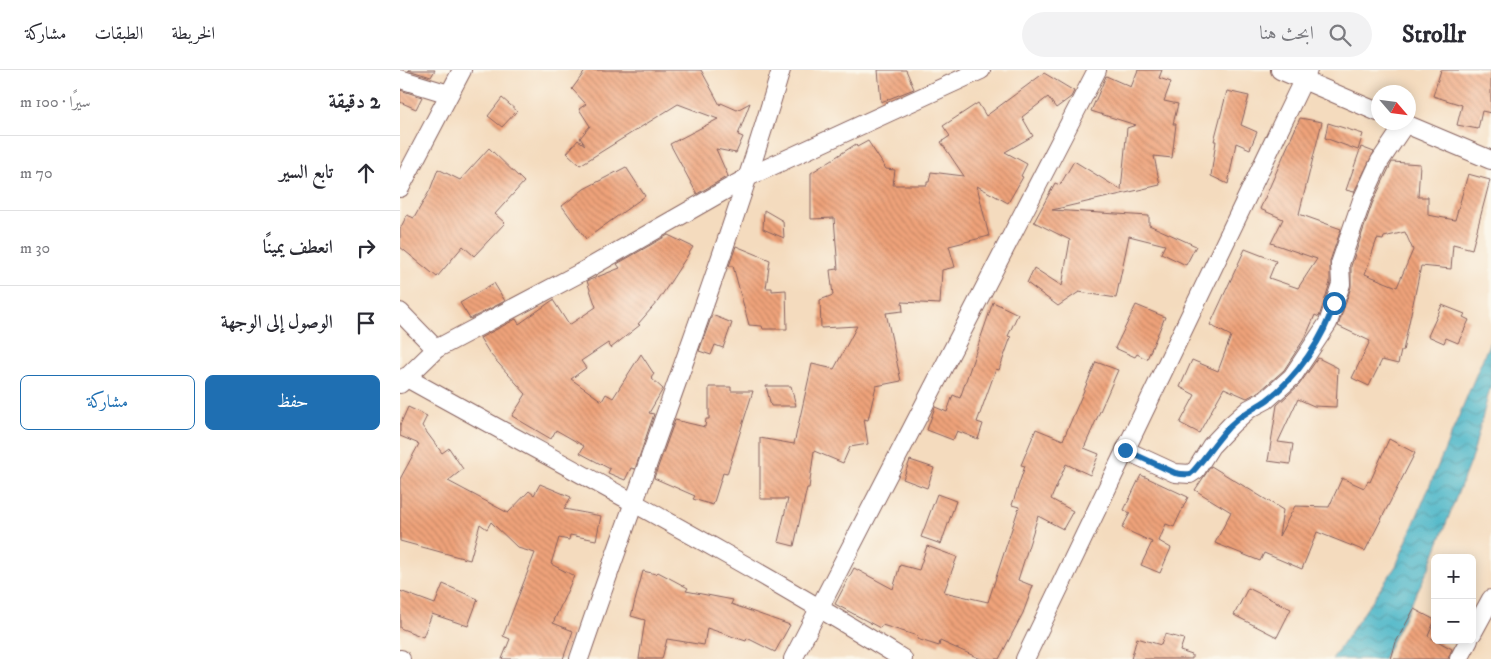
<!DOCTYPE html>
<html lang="ar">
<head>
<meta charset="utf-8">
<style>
  :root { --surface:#fff; --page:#f2f2f3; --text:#2b2b33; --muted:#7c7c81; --line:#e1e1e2; --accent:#1f6fb2 }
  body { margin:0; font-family:"IM FELL DW Pica",Amiri,serif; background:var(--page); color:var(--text); direction:rtl }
  .controls { position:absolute; right:15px; bottom:15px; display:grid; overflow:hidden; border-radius:8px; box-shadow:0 2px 12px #0003 }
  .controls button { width:45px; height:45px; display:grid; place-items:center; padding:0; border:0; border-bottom:1px solid var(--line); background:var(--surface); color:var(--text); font:25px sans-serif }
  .compass { position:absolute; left:971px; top:15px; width:45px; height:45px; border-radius:50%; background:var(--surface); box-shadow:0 2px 12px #0003; rotate:118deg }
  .stop { position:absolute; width:15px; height:15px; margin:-11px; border:4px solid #1f6fb2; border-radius:50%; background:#fff }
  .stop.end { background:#1f6fb2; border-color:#fff; box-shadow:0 1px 5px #0008 }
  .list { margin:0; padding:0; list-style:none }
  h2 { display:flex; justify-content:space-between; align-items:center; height:65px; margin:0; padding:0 20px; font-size:21px }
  h2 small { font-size:16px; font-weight:400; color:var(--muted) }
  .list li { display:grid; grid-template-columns:32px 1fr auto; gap:15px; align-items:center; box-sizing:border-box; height:75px; padding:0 20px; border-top:1px solid var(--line) }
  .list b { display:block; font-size:19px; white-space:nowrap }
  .list em { font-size:16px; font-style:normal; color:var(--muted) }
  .actions { display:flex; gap:10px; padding:15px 20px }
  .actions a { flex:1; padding:11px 0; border:1px solid var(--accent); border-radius:8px; text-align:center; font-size:18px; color:var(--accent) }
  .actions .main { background:var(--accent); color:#fff }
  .icon { flex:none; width:28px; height:28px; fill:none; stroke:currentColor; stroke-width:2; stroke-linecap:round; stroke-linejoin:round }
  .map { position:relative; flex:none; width:1091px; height:589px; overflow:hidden; direction:ltr }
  header { display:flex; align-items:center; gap:30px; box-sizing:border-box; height:70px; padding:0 25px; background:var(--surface); border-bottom:1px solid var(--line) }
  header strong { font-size:24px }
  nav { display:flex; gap:28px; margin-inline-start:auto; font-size:18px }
  .search { width:350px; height:45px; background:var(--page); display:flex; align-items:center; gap:12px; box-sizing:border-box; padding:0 18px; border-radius:28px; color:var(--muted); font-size:19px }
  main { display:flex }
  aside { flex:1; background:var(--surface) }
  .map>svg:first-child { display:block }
</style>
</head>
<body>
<header>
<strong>Strollr</strong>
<div class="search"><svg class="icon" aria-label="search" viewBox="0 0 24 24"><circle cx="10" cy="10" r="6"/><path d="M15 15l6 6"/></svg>ابحث هنا</div>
<nav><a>الخريطة</a><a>الطبقات</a><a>مشاركة</a></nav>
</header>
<main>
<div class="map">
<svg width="1091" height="589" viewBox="0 0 1091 589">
  <defs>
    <pattern id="water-waves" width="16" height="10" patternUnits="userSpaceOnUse" patternTransform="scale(1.25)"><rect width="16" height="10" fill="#4ab5c7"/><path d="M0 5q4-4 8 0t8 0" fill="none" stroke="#4093a2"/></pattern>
    <pattern id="building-back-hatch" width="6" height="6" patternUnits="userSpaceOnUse" patternTransform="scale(1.25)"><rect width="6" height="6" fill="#efa37a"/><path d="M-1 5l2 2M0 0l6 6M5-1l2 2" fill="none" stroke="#c48464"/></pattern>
  </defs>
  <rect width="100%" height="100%" fill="#fbf7ec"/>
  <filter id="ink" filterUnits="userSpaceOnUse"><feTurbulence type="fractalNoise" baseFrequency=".02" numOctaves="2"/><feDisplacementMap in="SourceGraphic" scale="10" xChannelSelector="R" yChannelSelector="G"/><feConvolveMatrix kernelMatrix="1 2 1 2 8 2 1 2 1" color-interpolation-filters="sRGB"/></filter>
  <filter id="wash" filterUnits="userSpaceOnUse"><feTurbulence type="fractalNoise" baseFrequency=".0096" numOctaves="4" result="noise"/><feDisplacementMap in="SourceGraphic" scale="20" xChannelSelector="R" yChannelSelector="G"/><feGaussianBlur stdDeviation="1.12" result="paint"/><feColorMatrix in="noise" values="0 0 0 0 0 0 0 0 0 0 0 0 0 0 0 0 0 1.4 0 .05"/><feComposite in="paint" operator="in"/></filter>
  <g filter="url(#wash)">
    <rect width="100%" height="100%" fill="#f4dbbe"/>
    <path fill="url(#water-waves)" stroke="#4a6a79" d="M1091,269V314L1073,384L1029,498L983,589H932L996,496Z"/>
    <g id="blocks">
      <g fill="url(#building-back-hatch)" fill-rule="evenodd">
        <path d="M8,0H35L31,7Z"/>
        <path d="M186,0H301L320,35L321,33L337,40L350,33L338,65L343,67L336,83L316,79L328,106L297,124L270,74L318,49L278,34L180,95L167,83L178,70L185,75L180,68L190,56L179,39L186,34L172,19Z"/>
        <path d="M478,0H506L514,19L481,32Z"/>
        <path d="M738,0H762L759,8L771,12L764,31L778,34L773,54H776L772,88L754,86L760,115L652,140L749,146V155L796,176L786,195L761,183L765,175L729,166L716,228L679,222L658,236L627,213L634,198L662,216L670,170L634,152L655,113L660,115L674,91L721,120L727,58L736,55L691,41L706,6L731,17Z"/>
        <path d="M1041,0H1091V43L1082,41L1078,59L1057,55L1062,35L1033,26Z"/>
        <path d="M644,3L674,21L671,27L656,38L648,27L622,47L633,66L605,82L627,94L621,106L623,107L608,133L577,116L589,166L549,176L555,197L542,200L540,234L502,232L503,241L486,243L501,311L476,316L468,350L464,349L468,374L450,377L443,393L414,381L409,418H407L394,476L378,472L388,429H360V368L394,374L412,294L434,299L457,256L421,258L420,230L433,225L430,200L438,199L434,148L411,149V103L456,74L457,77L468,71L486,99L495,100L493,115H527V112H529L531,102L564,106L541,72L550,66L543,56L578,33L586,46Z"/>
        <path d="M0,20L22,27L16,39L0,32Z"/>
        <path d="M827,21L849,26L841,55L857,62L850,79L836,73L828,114L811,106L816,71H814Z"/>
        <path d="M102,28L117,41L102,57L88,46Z"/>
        <path d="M900,48L922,52L899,144L941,159L930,191V213L919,247L915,245L906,266L884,300L860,321L847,328L824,318L799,363L780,353L795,325L780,317L792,290L818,301L831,266L810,255L845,179L876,191L869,208L898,218L917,189L871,173L883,149L860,139Z"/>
        <path d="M928,53L963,64L958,80L925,68Z"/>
        <path d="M961,77L974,82L954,122L946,120Z"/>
        <path d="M89,78L124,112L95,144L105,153L74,186L63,176L37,207L0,177V159L7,145L14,148L30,120L38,99L60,110Z"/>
        <path d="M992,92L1020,94L1018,127H1028V145L1055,150L1068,104L1090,110L1072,179L1053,174L1051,199L1021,196L1003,281H1001L998,294L982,290L969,316L952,308L970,271L938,256L951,217V196L972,134ZM1005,162L1013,180L997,217L965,204L977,169L983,170L984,167Z"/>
        <path d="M226,97L245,126L186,169L162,136L184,119Z"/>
        <path d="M364,140L383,151L384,168L363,159Z"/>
        <path d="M268,165L293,177L258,231L238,254L240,255L211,278L208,273L181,291L186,298L171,309L202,331L206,324L213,328L241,284L254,304L251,308L263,319L249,343L254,344L235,399L231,398L225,410L208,403L210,399L180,383L184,376L156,360L151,369L112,346L126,324L90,284L80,268L116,249L119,254L153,230L169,255L196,237L187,211L220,198L217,194Z"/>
        <path d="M336,176L370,190L366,218H372V221L386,220L387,259H363L362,256L349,255L333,196H329Z"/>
        <path d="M94,213L105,231L70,249L60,233Z"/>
        <path d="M593,232L618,244L608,266L611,267L599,300L596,299L577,352L583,354L578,369L557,361L553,370L527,360L535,337L547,342L553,325L560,328Z"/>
        <path d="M736,235L765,247L747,289L737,284L735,287L715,278Z"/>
        <path d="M1042,235L1065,244L1063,247L1069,250L1058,273L1046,268L1044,273L1028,266Z"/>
        <path d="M312,245L332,253L323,278L315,275L311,285L299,281Z"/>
        <path d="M918,288L938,298L936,337L914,336L898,329L878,372L893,374L890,394L868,391L877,335L899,315Z"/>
        <path d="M696,292L718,300L684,378L699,384L690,405L666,394L651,429L673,441L663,459L638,446L618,510L633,516L623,543L599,589H581L540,571L539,576L517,569L518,566L482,555L480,558L435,534L454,498L493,519L500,495L519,500L527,476L557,487L544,522L588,532L619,437L612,435L625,396L621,395L636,359L663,370Z"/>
        <path d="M366,316H391L396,336H371Z"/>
        <path d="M309,317H331V321H353L327,404L323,403L313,435L293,429L295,426L254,408L275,350L305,357L306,349H309Z"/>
        <path d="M8,337L27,346L22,356L42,383L49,378L63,399L48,411L108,443L129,421L134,425L140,414L171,427L164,439L201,446L196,470L170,465L169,470L159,468L151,494L174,506L153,553L173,561L163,589H102L110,569L103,566L135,483L118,478L91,452L87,459L80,454L70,490L0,471V409L19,374L0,366V355Z"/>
        <path d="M989,369L1015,383L965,481L917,462L902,499L864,483L860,491L815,473L831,442L795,420L811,396L883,440L879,466L895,436L929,437L942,408L964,418L968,411L970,412Z"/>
        <path d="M510,390L534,398L527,418L503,409Z"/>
        <path d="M741,405L788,427L774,457L766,454L759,471L771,478L760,503L741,495L752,472L722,458L730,443L724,440Z"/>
        <path d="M537,424L556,431L541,474L521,467Z"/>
        <path d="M243,501L256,504L258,502L288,518L286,521L333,530L331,534L390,555L375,582L347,568L346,571L307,558L304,575L267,569L262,589H239L245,550L231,546Z"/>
        <path d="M43,514L78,529L68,556L32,544L23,567L0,558V521L35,534Z"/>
        <path d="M848,518L891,539L877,567L834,545Z"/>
        <path d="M1014,539L1035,550L1028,566L1052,579L1048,589H991L996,572Z"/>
        <path d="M765,564L784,569L780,581L792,585V589H731L737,568L761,575Z"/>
      </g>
    </g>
  </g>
  <g filter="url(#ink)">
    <use href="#blocks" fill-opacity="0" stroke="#86615e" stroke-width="1"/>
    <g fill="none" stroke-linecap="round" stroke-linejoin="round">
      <g stroke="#86615e" stroke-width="20">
        <g id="minor">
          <path d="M880,0L978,42"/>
          <path d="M0,9L49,24"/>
          <path d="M1001,52L1091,90"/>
          <path d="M0,118L62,0"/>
          <path d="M0,242L36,279"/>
          <path d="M5,307C172,400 341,488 503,589"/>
          <path d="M0,314L36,279L180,203L350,106L581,0"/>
          <path d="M725,380L775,403L790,404L796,400L811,376L832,354L849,339L866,330L892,307L928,253L941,214L940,194L962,130L980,91L1005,54"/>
          <path d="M1072,564L1091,529"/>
          <path d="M0,589H1"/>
          <path d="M179,589C246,392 322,199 381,0"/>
          <path d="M393,589L697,0"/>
          <path d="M625,589L908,0"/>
          <path d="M1059,589L1069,570"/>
        </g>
      </g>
      <use href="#minor" stroke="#fff" stroke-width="18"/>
    </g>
  </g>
  <g fill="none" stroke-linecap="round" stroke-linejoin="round" filter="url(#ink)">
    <path stroke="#1f6fb2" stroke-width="6" d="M725,380L775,403C780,404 785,405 790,404C796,401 822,362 832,354C842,344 855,338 867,330C897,307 924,269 934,233"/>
  </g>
</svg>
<div class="controls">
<button>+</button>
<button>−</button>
</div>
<svg class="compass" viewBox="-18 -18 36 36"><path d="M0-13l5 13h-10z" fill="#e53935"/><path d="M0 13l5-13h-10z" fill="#7c7c81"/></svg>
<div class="stop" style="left:934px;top:233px"></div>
<div class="stop end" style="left:725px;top:380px"></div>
</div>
<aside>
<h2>2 دقيقة<small>سيرًا · 100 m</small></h2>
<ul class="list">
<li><svg class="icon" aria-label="ahead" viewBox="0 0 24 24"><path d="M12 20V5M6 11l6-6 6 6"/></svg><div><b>تابع السير</b></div><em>70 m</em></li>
<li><svg class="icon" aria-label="right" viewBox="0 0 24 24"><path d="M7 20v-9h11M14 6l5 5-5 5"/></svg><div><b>انعطف يمينًا</b></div><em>30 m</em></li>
<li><svg class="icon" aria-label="arrive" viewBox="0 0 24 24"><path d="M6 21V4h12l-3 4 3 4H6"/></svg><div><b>الوصول إلى الوجهة</b></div></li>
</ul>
<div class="actions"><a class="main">حفظ</a><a>مشاركة</a></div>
</aside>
</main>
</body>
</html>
